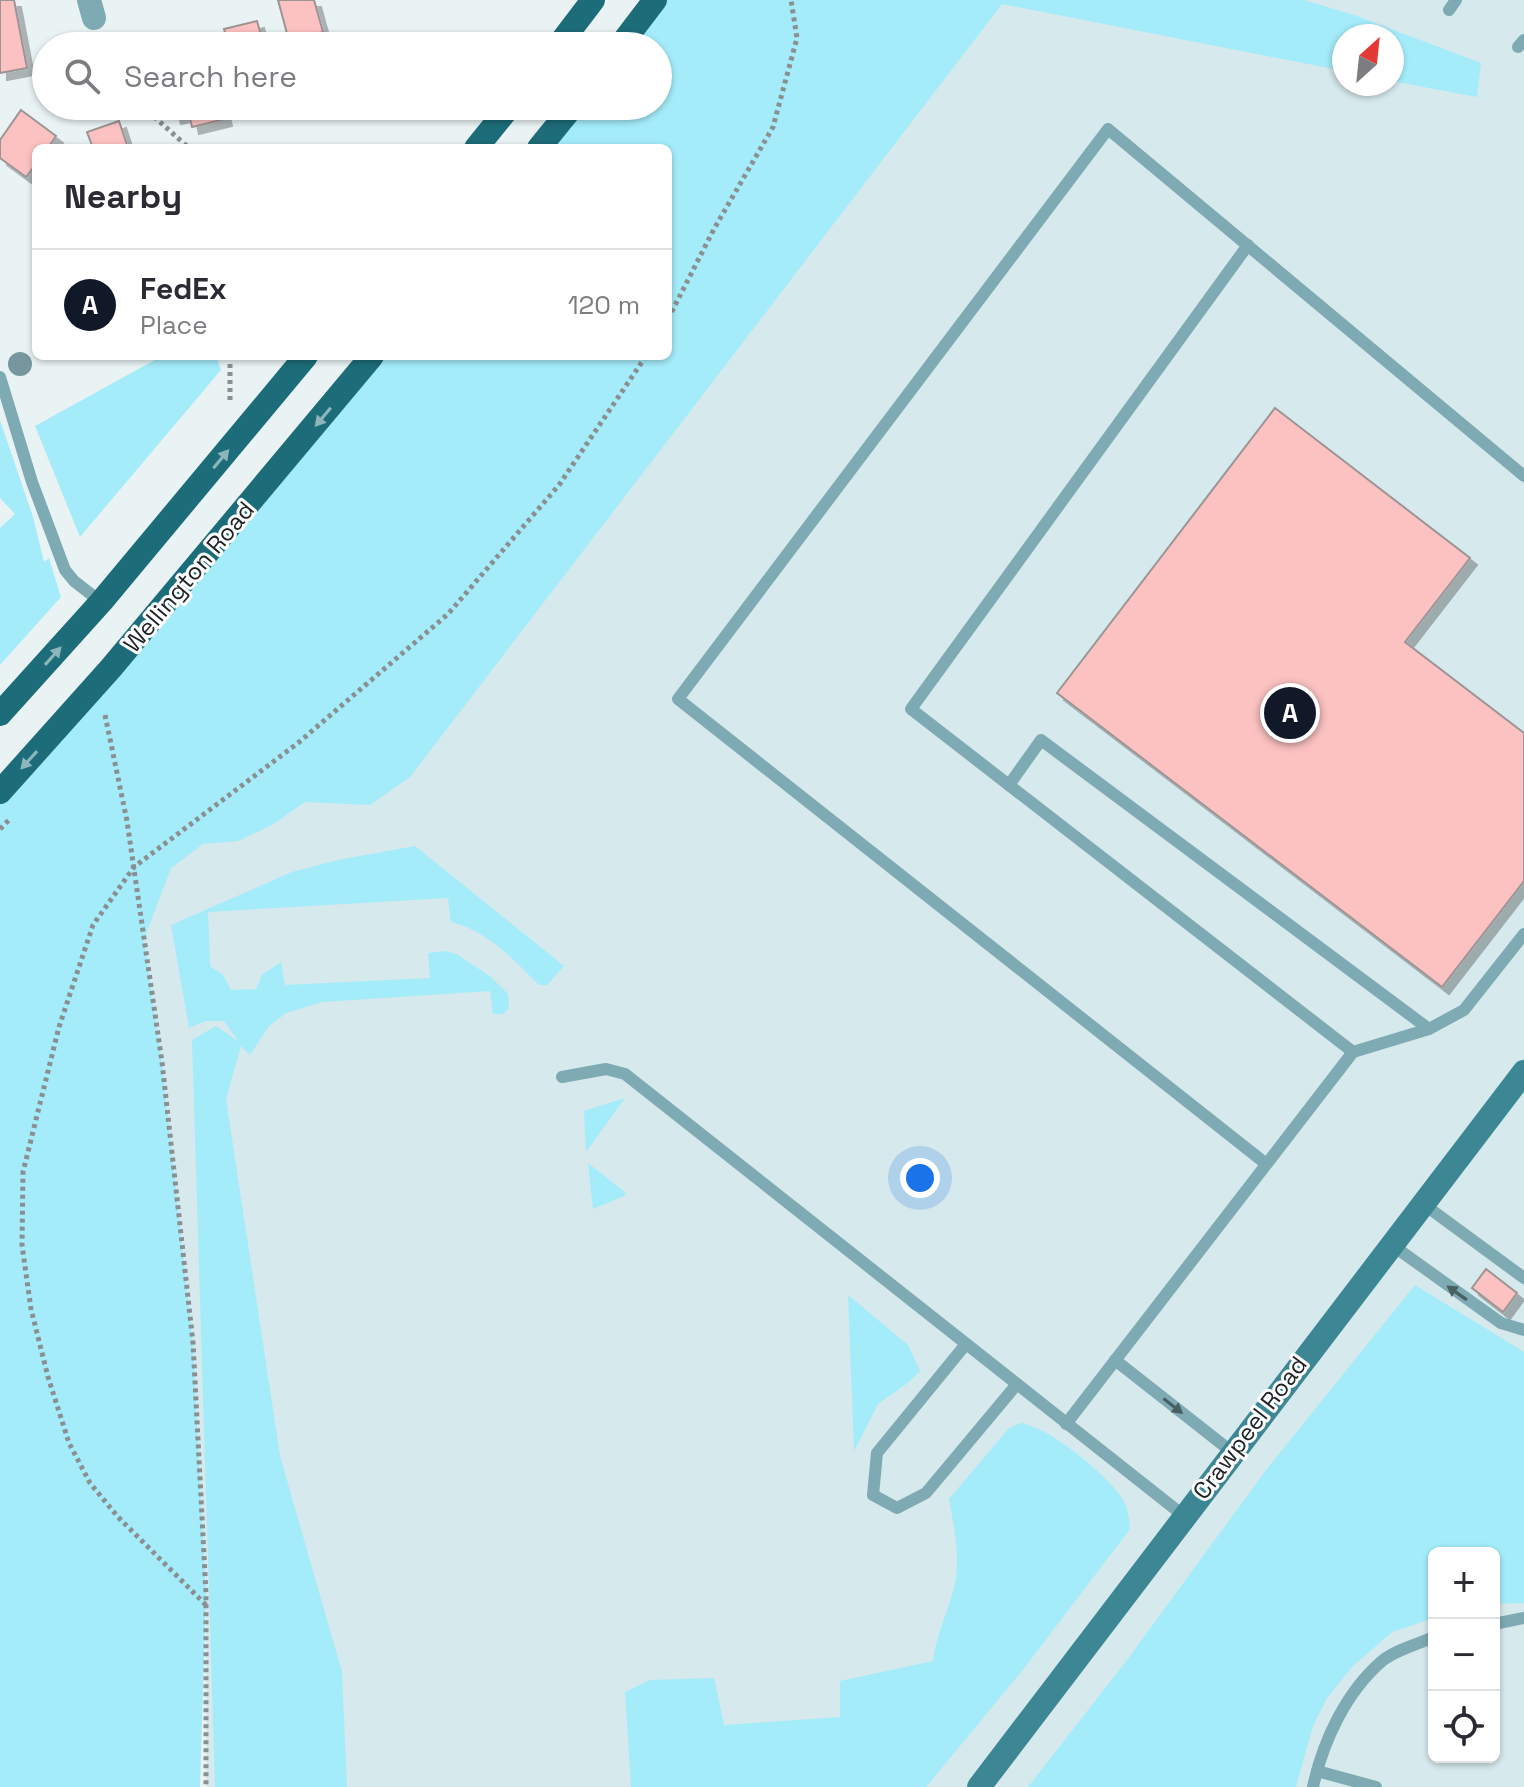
<!DOCTYPE html>
<html lang="en">
<head>
<meta charset="utf-8">
<style>
  :root { --surface:#fff; --page:#f7f7f7; --text:#2b2b33; --muted:#7c7c81; --line:#e1e1e2; --accent:#111827 }
  body { margin:0; font-family:"Space Grotesk",sans-serif; background:var(--page); color:var(--text) }
  .controls { position:absolute; right:24px; bottom:24px; display:grid; overflow:hidden; border-radius:12px; box-shadow:0 2px 6px #0004 }
  .controls button { width:72px; height:72px; display:grid; place-items:center; padding:0; border:0; border-bottom:2px solid var(--line); background:var(--surface); color:var(--text); font:40px sans-serif }
  .compass { position:absolute; left:1332px; top:24px; width:72px; height:72px; border-radius:50%; background:var(--surface); box-shadow:0 2px 6px #0004; rotate:27deg }
  .you { position:absolute; left:920px; top:1178px; width:28px; height:28px; margin:-20px; border:6px solid #fff; border-radius:50%; background:#1a73e8; box-shadow:0 0 0 12px #1a73e833 }
  .badge { display:grid; place-items:center; width:52px; height:52px; border-radius:50%; background:var(--accent); color:#fff; font-size:26px; font-weight:700 }
  .pin { position:absolute; translate:-50% -50%; border:4px solid #fff; box-shadow:0 2px 8px #0006 }
  .list { margin:0; padding:0; list-style:none }
  h2 { display:flex; justify-content:space-between; align-items:center; height:104px; margin:0; padding:0 32px; font-size:34px }
  h2 small { font-size:26px; font-weight:400; color:var(--muted) }
  .list li { display:grid; grid-template-columns:52px 1fr auto; gap:24px; align-items:center; box-sizing:border-box; height:112px; padding:0 32px; border-top:2px solid var(--line) }
  .list b { display:block; font-size:30px; white-space:nowrap }
  .list p { margin:0; font-size:26px; white-space:nowrap; color:var(--muted) }
  .list em { font-size:26px; font-style:normal; color:var(--muted) }
  .icon { flex:none; width:44px; height:44px; fill:none; stroke:currentColor; stroke-width:2; stroke-linecap:round; stroke-linejoin:round }
  .map { position:relative; flex:none; width:1524px; height:1787px; overflow:hidden }
  .search { position:absolute; background:var(--surface); box-shadow:0 2px 6px #0004; left:32px; top:32px; width:640px; height:88px; display:flex; align-items:center; gap:20px; box-sizing:border-box; padding:0 28px; border-radius:44px; color:var(--muted); font-size:30px }
  .panel { position:absolute; background:var(--surface); box-shadow:0 2px 6px #0004; left:32px; top:144px; width:640px; height:216px; border-radius:12px }
  .map>svg:first-child { display:block }
</style>
</head>
<body>
<div class="map">
<svg width="1524" height="1787" viewBox="0 0 1524 1787">
  <defs>
    <filter id="shadow"><feDropShadow dx="7" dy="7" stdDeviation="0" flood-color="#0004"/></filter>
  </defs>
  <rect width="100%" height="100%" fill="#e9f3f4"/>
  <path fill="#d6e9ec" fill-rule="evenodd" d="M655,0H1524V1787H206V1594L127,821L668,356V148L658,106ZM1344,36H1392V84H1344ZM1434,1553H1494V1757H1434Z"/>
  <g fill="#a4ecfa">
    <path d="M655,0H1304L1354,15L1481,63L1477,97L1392,81V36H1344V71L1002,4L410,777L370,805L305,802L272,825L238,841L203,844L171,868L144,939L162,1062L193,1343L206,1594L200,1787H0V792L372,356H668V148H539L573,106H658V46H620Z"/>
    <path d="M162,356H216L221,370L80,537L35,426Z"/>
    <path d="M0,420L33,517L44,562L49,558L61,597L0,665V528L15,514L0,498Z"/>
    <path d="M415,846L564,966L547,985H539C512,958 488,931 451,922L448,898L208,912L210,966L223,975L231,990L256,989L262,975L281,962L285,985L430,978L428,953L447,951L458,955L491,977L508,994L509,1008L503,1014H493L490,991L322,1002L286,1013L269,1026L250,1055L241,1046L226,1099L280,1456L342,1672L347,1787H215L192,1040L216,1026L239,1042L224,1021H206L189,1028L171,925L292,872L338,860Z"/>
    <path d="M625,1098L586,1152L584,1111Z"/>
    <path d="M588,1163L626,1193L624,1196L593,1209Z"/>
    <path d="M1415,1285L1524,1352V1603L1494,1604V1553H1434V1618L1392,1632L1352,1667L1327,1698L1313,1726L1296,1787H1028L1127,1660L1266,1470Z"/>
    <path d="M848,1295L908,1345L920,1371L909,1382L878,1404L854,1451Z"/>
    <path d="M1021,1423C1049,1427 1106,1474 1122,1498C1128,1507 1129,1518 1130,1529L1022,1671L926,1787H631L625,1692L650,1680L714,1678L724,1725L840,1717V1681L933,1661C936,1635 948,1612 954,1587C961,1559 954,1527 949,1499L1009,1428Z"/>
  </g>
  <g fill="#fcc2c2" stroke="#9d9494" stroke-width="2" filter="url(#shadow)">
    <path d="M0,0H14L27,68L0,73Z"/>
    <path d="M278,0H314L323,32L289,41Z"/>
    <path d="M257,21L264,46H229L224,29Z"/>
    <path d="M171,106H222L225,119L192,127L189,114L174,117Z"/>
    <path d="M21,110L56,136L48,148H36V164L26,177L0,158V140Z"/>
    <path d="M119,121L128,148H93L87,132Z"/>
    <path d="M1275,408L1470,558L1405,642L1524,733V881L1442,987L1057,693Z"/>
    <path d="M1486,1269L1517,1293L1503,1312L1472,1288Z"/>
  </g>
  <g fill="none" stroke-linecap="round" stroke-linejoin="round">
    <g stroke="#8a9091" stroke-width="5" stroke-dasharray="4 4" stroke-linecap="butt">
      <path d="M142,106L189,148"/>
      <path d="M668,319L714,229L773,127L797,38L791,0"/>
      <path d="M230,356V403"/>
      <path d="M105,715L127,821L162,1062L193,1343L206,1594V1787"/>
      <path d="M0,829L10,819"/>
      <path d="M206,1605L118,1517L90,1483L69,1443L48,1377L31,1309L22,1245L23,1172L59,1027L93,925L134,867L298,743L448,614L559,485L646,356"/>
    </g>
    <g stroke="#7daab3" stroke-width="12">
      <path d="M1449,10L1456,0"/>
      <path d="M1518,47L1524,40"/>
      <path d="M1248,245L911,709L1353,1052"/>
      <path d="M0,377L32,482L65,570L74,581L101,602"/>
      <path d="M1009,785L1041,740L1429,1029"/>
      <path d="M562,1077L606,1069L625,1074L1184,1516"/>
      <path d="M1265,1163L678,699L1108,129L1524,476"/>
      <path d="M1422,1203L1524,1278"/>
      <path d="M1392,1245L1501,1323L1524,1330"/>
      <path d="M966,1344L877,1453L873,1495L897,1508L926,1493L1017,1384"/>
      <path d="M1115,1360L1232,1452"/>
      <path d="M1066,1424L1353,1052L1429,1029L1464,1010L1524,934"/>
      <path d="M1494,1624L1524,1618"/>
      <path d="M1317,1771L1376,1787"/>
      <path d="M1313,1787C1323,1741 1346,1692 1382,1661C1395,1650 1418,1644 1434,1637"/>
    </g>
    <path stroke="#7daab3" stroke-width="24" d="M89,0L94,18"/>
    <path stroke="#3d8795" stroke-width="24" d="M979,1787L1524,1072"/>
    <g stroke="#1d6c79" stroke-width="24">
      <path d="M558,46L593,0"/>
      <path d="M620,46L655,0"/>
      <path d="M476,148L510,106"/>
      <path d="M539,148L573,106"/>
      <path d="M0,714L101,602L306,356"/>
      <path d="M0,792L111,668L372,356"/>
    </g>
  </g>
  <circle fill="#76979d" cx="20" cy="364" r="12"/>
  <defs><path id="oneway-solid" d="M-6-.8H1V-3.2L6.5 0L1 3.2V.8H-6Z" transform="scale(2)"/></defs>
  <g fill="#8cb5bc">
    <use href="#oneway-solid" transform="translate(323 417) rotate(130)"/>
    <use href="#oneway-solid" transform="translate(221 459) rotate(-50)"/>
    <use href="#oneway-solid" transform="translate(53 656) rotate(-48)"/>
    <use href="#oneway-solid" transform="translate(29 760) rotate(132)"/>
  </g>
  <g fill="#495f64">
    <use href="#oneway-solid" transform="translate(1457 1293) rotate(-145)"/>
    <use href="#oneway-solid" transform="translate(1173 1406) rotate(38)"/>
  </g>
  <g text-anchor="middle" stroke-width="6" stroke-linejoin="round" paint-order="stroke">
    <g font-size="24" fill="#1f2223" stroke="#fcfeff">
      <text transform="translate(189 577) rotate(-50)" y="8">Wellington Road</text>
      <text transform="translate(1250 1428) rotate(-53)" y="8">Crawpeel Road</text>
    </g>
  </g>
</svg>
<div class="controls">
<button>+</button>
<button>−</button>
<button><svg class="icon" aria-label="locate" viewBox="0 0 24 24"><circle cx="12" cy="12" r="6"/><path d="M12 2v4M12 18v4M2 12h4M18 12h4"/></svg></button>
</div>
<svg class="compass" viewBox="-18 -18 36 36"><path d="M0-13l5 13h-10z" fill="#e53935"/><path d="M0 13l5-13h-10z" fill="#7c7c81"/></svg>
<div class="you"></div>
<div class="pin badge" style="left:1290px;top:713px">A</div>
<div class="search"><svg class="icon" aria-label="search" viewBox="0 0 24 24"><circle cx="10" cy="10" r="6"/><path d="M15 15l6 6"/></svg>Search here</div>
<section class="panel">
<h2>Nearby<small></small></h2>
<ul class="list">
<li><span class="badge">A</span><div><b>FedEx</b><p>Place</p></div><em>120 m</em></li>
</ul>
</section>
</div>
</body>
</html>
